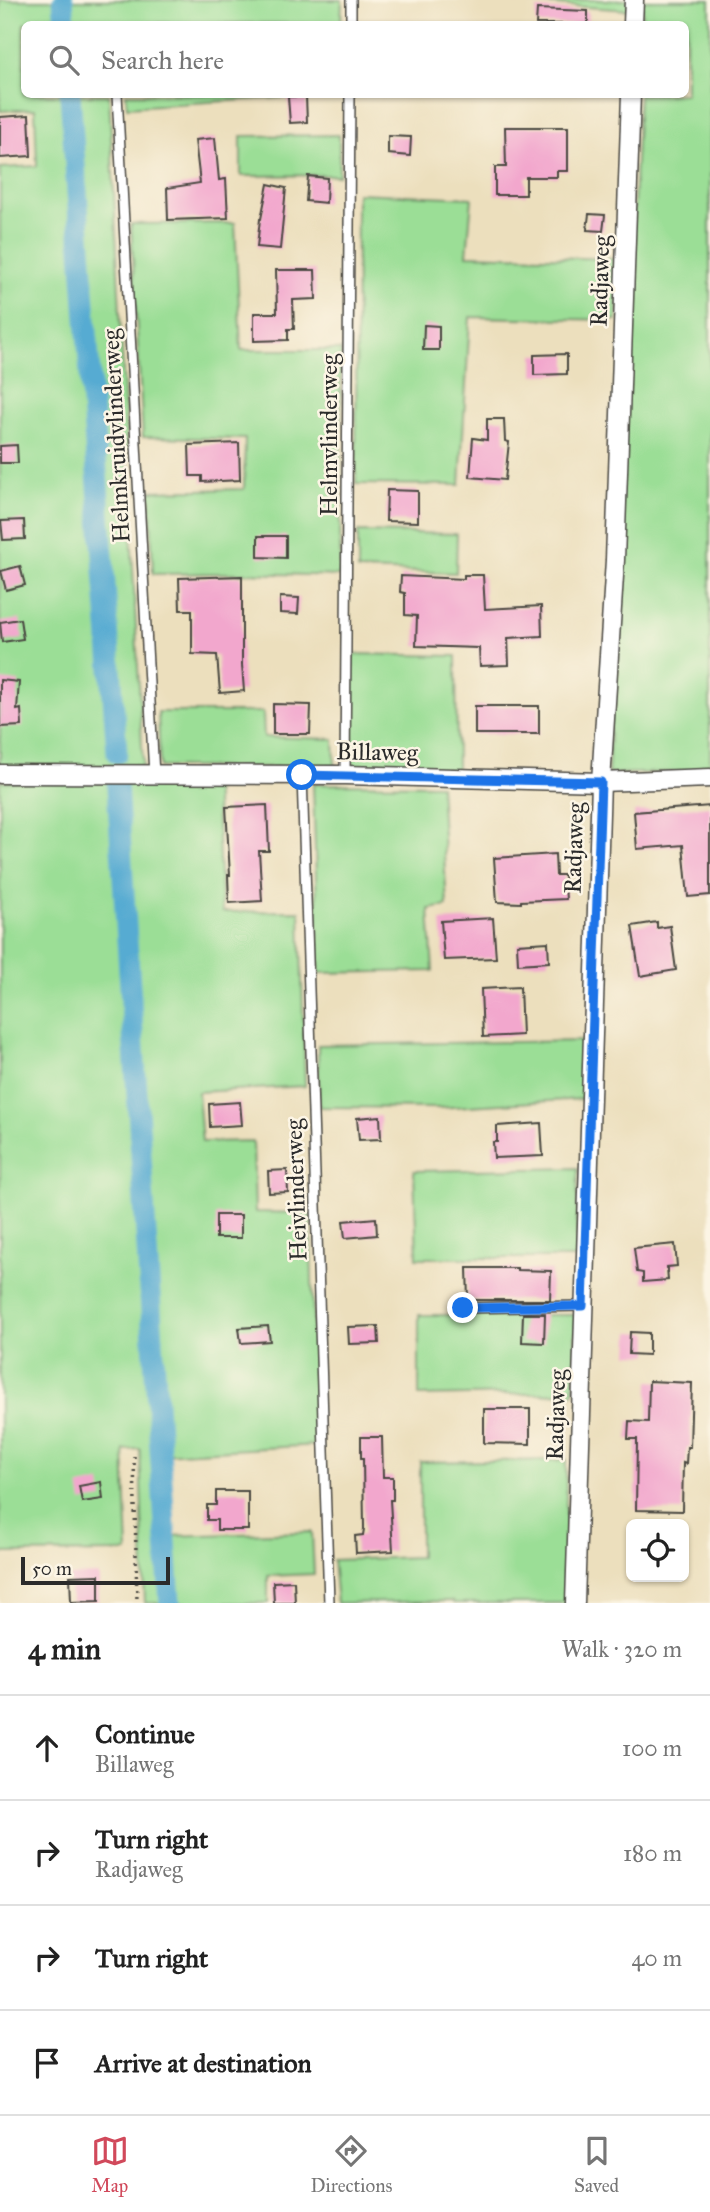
<!DOCTYPE html>
<html lang="en">
<head>
<meta charset="utf-8">
<style>
  :root { --surface:#fff; --page:#f2f2f2; --text:#222; --muted:#767676; --line:#e0e0e0; --accent:#d1495b }
  body { margin:0; font-family:"IM FELL Great Primer",serif; background:var(--page); color:var(--text) }
  .controls { position:absolute; right:21px; bottom:21px; display:grid; overflow:hidden; border-radius:10px; box-shadow:0 2px 5px #0004 }
  .controls button { width:63px; height:63px; display:grid; place-items:center; padding:0; border:0; border-bottom:2px solid var(--line); background:var(--surface); color:var(--text); font:35px sans-serif }
  .scale { position:absolute; left:21px; bottom:18px; width:149px; box-sizing:border-box; padding-left:7px; border:4px solid #2b2b2b; border-top:0; font-size:19px; line-height:24px; white-space:nowrap; color:#2b2b2b; -webkit-text-stroke:5px #fcf5e5; paint-order:stroke }
  .stop { position:absolute; width:21px; height:21px; margin:-16px; border:5px solid #1a73e8; border-radius:50%; background:#fff }
  .stop.end { background:#1a73e8; border-color:#fff; box-shadow:0 2px 7px #0008 }
  .list { margin:0; padding:0; list-style:none }
  h2 { display:flex; justify-content:space-between; align-items:center; height:91px; margin:0; padding:0 28px; font-size:30px }
  h2 small { font-size:23px; font-weight:400; color:var(--muted) }
  .list li { display:grid; grid-template-columns:46px 1fr auto; gap:21px; align-items:center; box-sizing:border-box; height:105px; padding:0 28px; border-top:2px solid var(--line) }
  .list b { display:block; font-size:26px; white-space:nowrap }
  .list p { margin:0; font-size:23px; white-space:nowrap; color:var(--muted) }
  .list em { font-size:23px; font-style:normal; color:var(--muted) }
  .icon { flex:none; width:38px; height:38px; fill:none; stroke:currentColor; stroke-width:2; stroke-linecap:round; stroke-linejoin:round }
  .map { position:relative; flex:none; width:710px; height:1603px; overflow:hidden }
  .search { position:absolute; background:var(--surface); box-shadow:0 2px 5px #0004; left:21px; right:21px; top:21px; height:77px; display:flex; align-items:center; gap:18px; box-sizing:border-box; padding:0 24px; border-radius:10px; color:var(--muted); font-size:26px }
  .sheet { height:511px; background:var(--surface) }
  nav { display:flex; justify-content:space-around; align-items:center; box-sizing:border-box; height:98px; border-top:2px solid var(--line); background:var(--surface); font-size:19px; color:var(--muted) }
  nav a { display:grid; justify-items:center; gap:4px }
  nav .on { color:var(--accent) }
  .map>svg:first-child { display:block }
</style>
</head>
<body>
<div class="map">
<svg width="710" height="1603" viewBox="0 0 710 1603">
  <rect width="100%" height="100%" fill="#fcf5e5"/>
  <filter id="ink" filterUnits="userSpaceOnUse"><feTurbulence type="fractalNoise" baseFrequency=".0143" numOctaves="2"/><feDisplacementMap in="SourceGraphic" scale="14" xChannelSelector="R" yChannelSelector="G"/><feConvolveMatrix kernelMatrix="1 2 1 2 8 2 1 2 1" color-interpolation-filters="sRGB"/></filter>
  <filter id="wash" filterUnits="userSpaceOnUse"><feTurbulence type="fractalNoise" baseFrequency=".00686" numOctaves="4" result="noise"/><feDisplacementMap in="SourceGraphic" scale="28" xChannelSelector="R" yChannelSelector="G"/><feGaussianBlur stdDeviation="1.57" result="paint"/><feColorMatrix in="noise" values="0 0 0 0 0 0 0 0 0 0 0 0 0 0 0 0 0 1.4 0 .05"/><feComposite in="paint" operator="in"/></filter>
  <g filter="url(#wash)">
    <rect width="100%" height="100%" fill="#ecdfbd"/>
    <g fill="#9bde96" stroke="#638460" stroke-width="2">
      <path d="M0,0H342L341,24L120,23L24,24V94L109,95L143,766H0V168L37,166L35,109L0,111Z"/>
      <path d="M484,0H628V10Z"/>
      <path d="M643,0H710V771L608,774L639,95L686,94V24H642Z"/>
      <path d="M126,94H327V95L127,107Z"/>
      <path d="M339,135V175L241,176V136Z"/>
      <path d="M357,193L472,198L467,255L618,259L617,320L470,317L460,485L356,484Z"/>
      <path d="M235,223L241,350H341L340,576L246,573L153,574L150,491L244,489L245,439L143,437L131,224Z"/>
      <path d="M358,532L457,534L456,573L358,570Z"/>
      <path d="M353,654L456,656L457,770L351,769Z"/>
      <path d="M158,712H263L264,737L334,739L335,767H160Z"/>
      <path d="M0,781L215,783L222,912L300,911L305,1086L198,1092L202,1142L253,1141L255,1212L310,1213L317,1445L161,1454L166,1536L312,1532L314,1574L268,1576V1603H145L140,1449L124,1450L128,1552L0,1553Z"/>
      <path d="M313,784L440,785L447,906L429,909L433,971L319,973Z"/>
      <path d="M585,1041L582,1099L437,1108L319,1107L318,1045Z"/>
      <path d="M578,1168L576,1258H417L414,1171Z"/>
      <path d="M419,1315H576L574,1393L419,1396Z"/>
      <path d="M566,1460V1603H454L453,1601L337,1603L333,1560L420,1557V1462Z"/>
    </g>
    <g fill="none" stroke-linecap="round" stroke-linejoin="round">
      <g stroke="#56abd2" stroke-width="21">
        <path d="M63,0L65,24"/>
        <path d="M70,94L117,753"/>
        <path d="M117,786L170,1603"/>
      </g>
    </g>
    <g id="blocks">
      <g fill="#f2a7cd">
        <path d="M537,9L588,11V24H536Z"/>
        <path d="M306,96L307,122L290,123L288,97Z"/>
        <path d="M29,115L31,156L0,158V117Z"/>
        <path d="M505,127H568V171H557V177H526V195H495V167H506Z"/>
        <path d="M388,136L411,137L410,156L388,154Z"/>
        <path d="M215,138L219,180L226,179L228,218L168,220L167,188L200,183L195,140Z"/>
        <path d="M308,176L327,178L326,203L306,201Z"/>
        <path d="M268,184L286,188L280,249L257,247L260,219H261Z"/>
        <path d="M589,214L605,215L603,231L587,230Z"/>
        <path d="M276,270H315L316,299L293,300L294,329H288V340L254,341V313H277Z"/>
        <path d="M424,325L439,326V350H423Z"/>
        <path d="M567,354V374L534,375V355Z"/>
        <path d="M487,419H504L505,441L509,442L505,480L470,477L473,438L487,440Z"/>
        <path d="M239,443L240,480L202,482V476H190L189,445Z"/>
        <path d="M17,445L18,463H0V446Z"/>
        <path d="M387,490L418,491V522L386,521Z"/>
        <path d="M24,520L25,539L3,540L1,521Z"/>
        <path d="M258,536H286V558L258,557Z"/>
        <path d="M20,566L25,585L6,590L1,571Z"/>
        <path d="M464,575H483L485,609L541,606L542,636L508,638L509,665L480,666L479,648L416,646L417,616L405,615V593L400,592L401,576L464,579Z"/>
        <path d="M242,576V665L244,691L220,693L217,655L192,654V610H180L179,578Z"/>
        <path d="M280,597L299,598L298,614L280,613Z"/>
        <path d="M20,619L23,639L2,642L0,622Z"/>
        <path d="M0,680L19,682L17,710L21,709L22,726L0,727Z"/>
        <path d="M273,704L311,705L310,734H273Z"/>
        <rect x="475" y="706" width="64" height="28"/>
        <path d="M267,805L269,851H259L262,901L229,903L228,875H230L226,807Z"/>
        <path d="M710,806V895L688,897L683,845L637,849L634,812Z"/>
        <path d="M555,854L556,875H564L566,899L521,901V903L497,902L494,858Z"/>
        <path d="M493,918L496,958L444,960L441,921Z"/>
        <path d="M657,922V928L670,926L676,970L640,976L632,926Z"/>
        <path d="M548,942L549,962L518,964L517,944Z"/>
        <path d="M520,987L522,1035L483,1037L481,989Z"/>
        <path d="M240,1102L242,1125L210,1127L209,1104Z"/>
        <path d="M380,1116L381,1139L359,1140L357,1118Z"/>
        <path d="M541,1123L543,1156L494,1158L493,1142H497V1126Z"/>
        <path d="M287,1170L288,1192L269,1193L268,1171Z"/>
        <rect x="216" y="1215" width="25" height="23"/>
        <path d="M376,1218L377,1235L345,1238L343,1221Z"/>
        <path d="M675,1244L677,1266L667,1267L668,1280L643,1282V1273L637,1272L634,1248Z"/>
        <path d="M467,1268H517V1270L551,1271L550,1300H468Z"/>
        <path d="M523,1314H545L544,1343L522,1342Z"/>
        <path d="M268,1326L270,1341L241,1343L239,1328Z"/>
        <path d="M378,1326L379,1343L349,1344L348,1327Z"/>
        <path d="M630,1332L649,1333V1355L629,1354Z"/>
        <path d="M649,1381L692,1383L690,1447H687L686,1464L683,1463L682,1511L636,1510L637,1439H628L629,1421L648,1422Z"/>
        <path d="M484,1409H530V1444L484,1443Z"/>
        <path d="M361,1437H382L383,1477H393V1500H390L393,1551L356,1553L355,1536L363,1535L364,1529L363,1458H361Z"/>
        <path d="M101,1482L103,1499L82,1502L79,1486Z"/>
        <path d="M216,1491H248V1530H217V1520H207V1505H216Z"/>
        <path d="M99,1575V1601L71,1602L70,1576Z"/>
        <path d="M294,1581L295,1603H274L273,1582Z"/>
      </g>
    </g>
  </g>
  <g filter="url(#ink)">
    <use href="#blocks" fill-opacity="0" stroke="#484641" stroke-width="2"/>
    <g fill="none" stroke-linecap="round" stroke-linejoin="round">
      <g stroke="#484641" stroke-width="12">
        <g id="lane">
          <path d="M351,24V0"/>
          <path d="M117,94L154,775"/>
          <path d="M302,775L329,1603"/>
          <path d="M345,775L350,94"/>
          <path d="M463,1308L583,1306"/>
        </g>
      </g>
      <g stroke="#484641" stroke-width="21">
        <g id="street">
          <path d="M633,24L634,0"/>
          <path d="M0,774L345,775L601,782L710,778"/>
          <path d="M575,1603L601,782L615,560L631,94"/>
        </g>
      </g>
      <path stroke="#484641" stroke-width="3.5" stroke-dasharray="2 5" stroke-linecap="butt" d="M134,1456L137,1603"/>
      <use href="#lane" stroke="#fff" stroke-width="9"/>
      <use href="#street" stroke="#fff" stroke-width="18"/>
    </g>
  </g>
  <g fill="none" stroke-linecap="round" stroke-linejoin="round" filter="url(#ink)">
    <path stroke="#1a73e8" stroke-width="9" d="M302,775L601,782L583,1306L463,1308"/>
  </g>
  <g text-anchor="middle" stroke-width="5" stroke-linejoin="round" paint-order="stroke">
    <g font-size="24" fill="#2b2b2b" stroke="#fcf5e5">
      <text transform="translate(600 281) rotate(-88)" y="8">Radjaweg</text>
      <text transform="translate(329 435) rotate(-90)" y="8">Helmvlinderweg</text>
      <text transform="translate(116 436) rotate(-93)" y="8">Helmkruidvlinderweg</text>
      <text transform="translate(377 752) rotate(1)" y="8">Billaweg</text>
      <text transform="translate(574 848) rotate(-88)" y="8">Radjaweg</text>
      <text transform="translate(296 1190) rotate(-92)" y="8">Heivlinderweg</text>
      <text transform="translate(556 1415) rotate(-88)" y="8">Radjaweg</text>
    </g>
  </g>
</svg>
<div class="controls">
<button><svg class="icon" aria-label="locate" viewBox="0 0 24 24"><circle cx="12" cy="12" r="6"/><path d="M12 2v4M12 18v4M2 12h4M18 12h4"/></svg></button>
</div>
<div class="scale">50 m</div>
<div class="stop" style="left:302px;top:775px"></div>
<div class="stop end" style="left:463px;top:1308px"></div>
<div class="search"><svg class="icon" aria-label="search" viewBox="0 0 24 24"><circle cx="10" cy="10" r="6"/><path d="M15 15l6 6"/></svg>Search here</div>
</div>
<section class="sheet">
<h2>4 min<small>Walk · 320 m</small></h2>
<ul class="list">
<li><svg class="icon" aria-label="ahead" viewBox="0 0 24 24"><path d="M12 20V5M6 11l6-6 6 6"/></svg><div><b>Continue</b><p>Billaweg</p></div><em>100 m</em></li>
<li><svg class="icon" aria-label="right" viewBox="0 0 24 24"><path d="M7 20v-9h11M14 6l5 5-5 5"/></svg><div><b>Turn right</b><p>Radjaweg</p></div><em>180 m</em></li>
<li><svg class="icon" aria-label="right" viewBox="0 0 24 24"><path d="M7 20v-9h11M14 6l5 5-5 5"/></svg><div><b>Turn right</b></div><em>40 m</em></li>
<li><svg class="icon" aria-label="arrive" viewBox="0 0 24 24"><path d="M6 21V4h12l-3 4 3 4H6"/></svg><div><b>Arrive at destination</b></div></li>
</ul>
</section>
<nav>
<a class="on"><svg class="icon" aria-label="map" viewBox="0 0 24 24"><path d="M3 6l6-2 6 2 6-2v14l-6 2-6-2-6 2zM9 4v14M15 6v14"/></svg>Map</a>
<a><svg class="icon" aria-label="directions" viewBox="0 0 24 24"><path d="M12 3l9 9-9 9-9-9zM9 14v-3h6M13 9l2 2-2 2"/></svg>Directions</a>
<a><svg class="icon" aria-label="saved" viewBox="0 0 24 24"><path d="M7 4h10v16l-5-4-5 4z"/></svg>Saved</a>
</nav>
</body>
</html>
